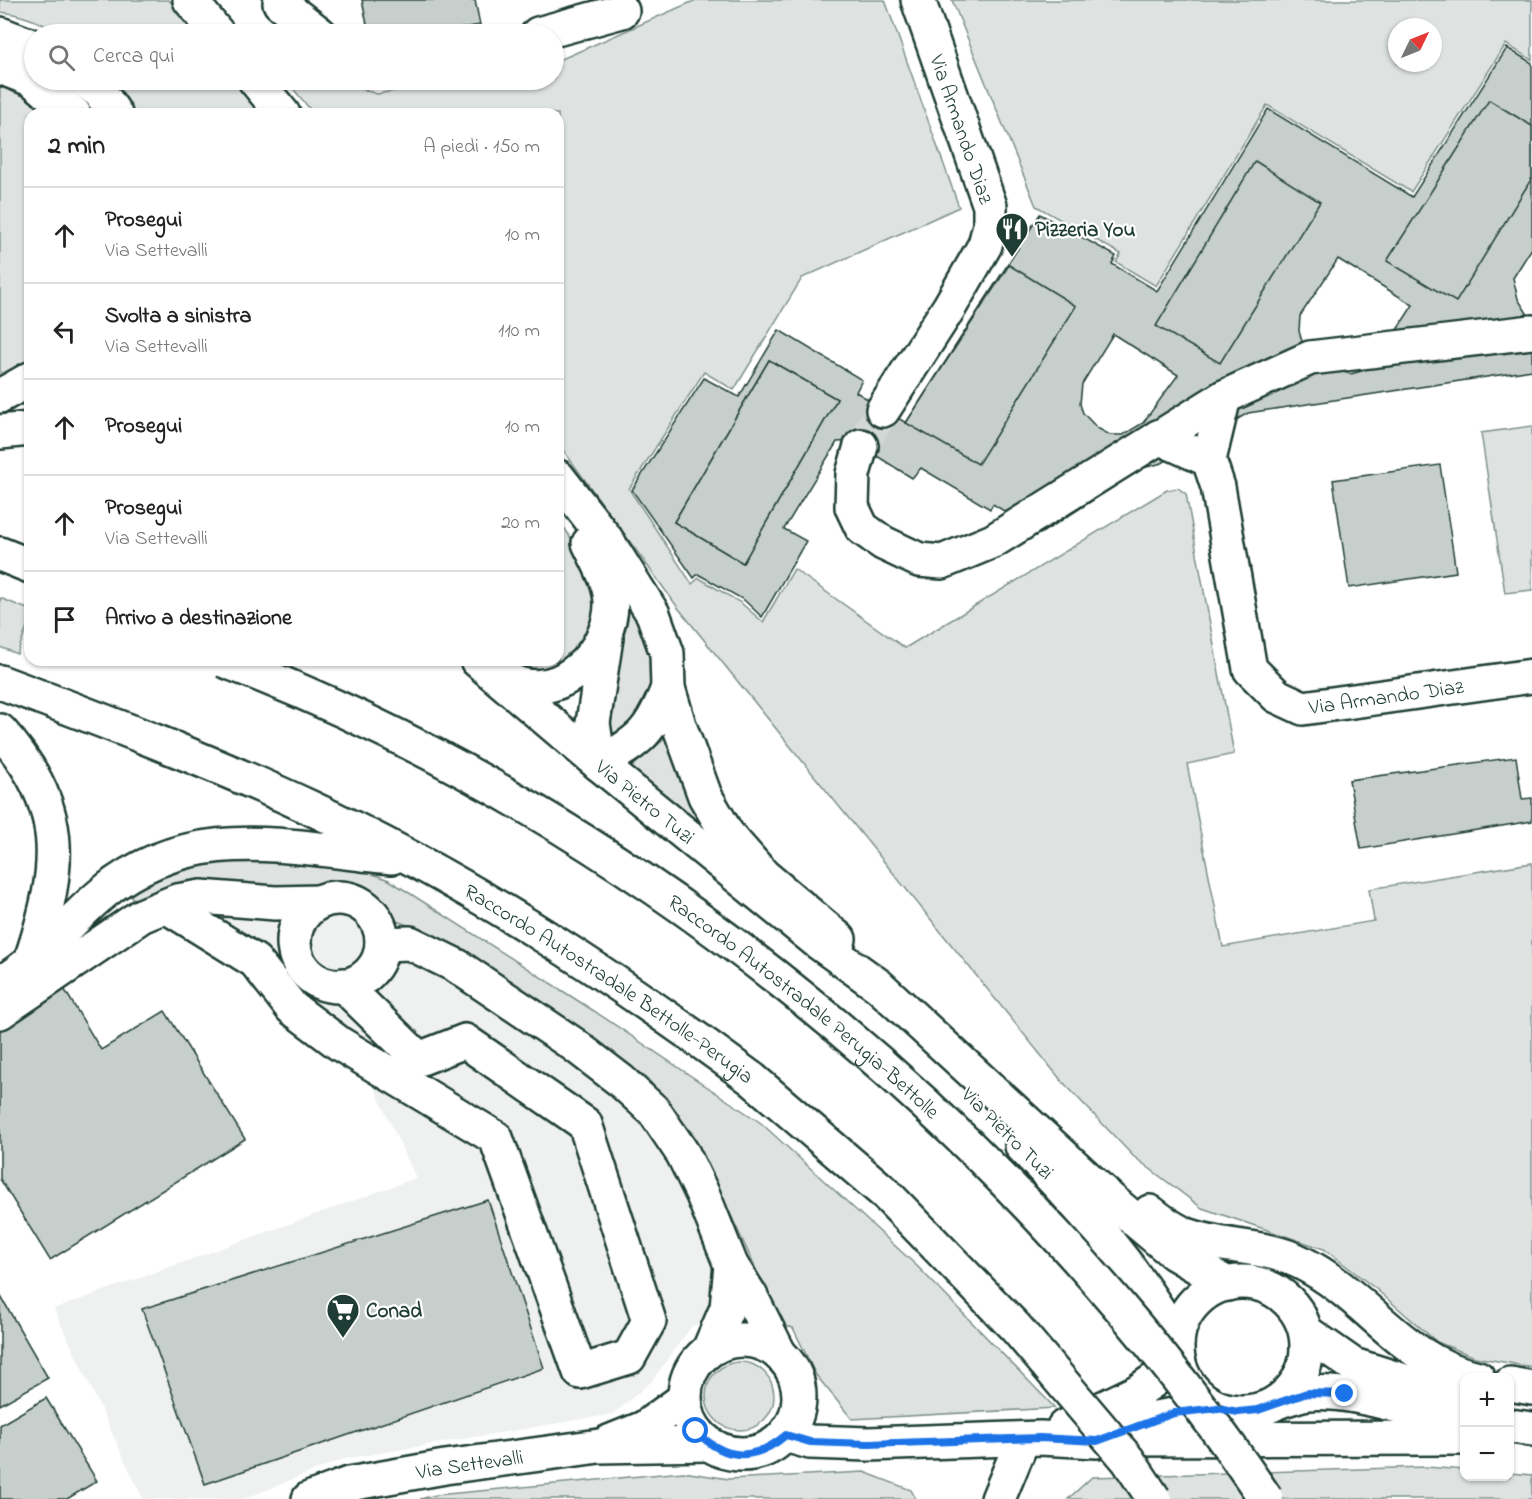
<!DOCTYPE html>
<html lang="it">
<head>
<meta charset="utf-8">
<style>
  :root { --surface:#fff; --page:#f6f6f6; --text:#222; --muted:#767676; --line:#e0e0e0 }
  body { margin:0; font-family:"Indie Flower",sans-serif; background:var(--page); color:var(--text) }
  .controls { position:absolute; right:18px; bottom:18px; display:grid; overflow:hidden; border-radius:12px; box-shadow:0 2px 4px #0004 }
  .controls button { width:54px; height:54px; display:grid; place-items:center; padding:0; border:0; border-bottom:2px solid var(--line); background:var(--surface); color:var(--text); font:30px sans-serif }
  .compass { position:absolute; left:1388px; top:18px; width:54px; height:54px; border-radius:50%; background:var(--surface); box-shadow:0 2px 4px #0004; rotate:47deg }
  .stop { position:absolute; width:18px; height:18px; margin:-14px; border:4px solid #1a73e8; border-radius:50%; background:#fff }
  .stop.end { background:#1a73e8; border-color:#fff; box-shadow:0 2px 6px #0008 }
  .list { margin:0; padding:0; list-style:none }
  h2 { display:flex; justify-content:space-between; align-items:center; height:78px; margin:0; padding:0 24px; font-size:26px }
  h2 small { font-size:20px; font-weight:400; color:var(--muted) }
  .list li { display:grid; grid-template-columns:39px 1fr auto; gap:18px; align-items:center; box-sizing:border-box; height:96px; padding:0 24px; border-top:2px solid var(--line) }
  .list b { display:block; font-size:22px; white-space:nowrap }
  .list p { margin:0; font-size:20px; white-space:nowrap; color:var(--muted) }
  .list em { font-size:20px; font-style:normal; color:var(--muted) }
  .icon { flex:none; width:33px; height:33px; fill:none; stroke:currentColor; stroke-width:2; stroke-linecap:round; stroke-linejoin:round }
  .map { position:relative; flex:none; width:1532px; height:1499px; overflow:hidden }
  .search { position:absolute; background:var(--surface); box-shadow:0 2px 4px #0004; left:24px; top:24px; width:540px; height:66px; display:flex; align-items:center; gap:15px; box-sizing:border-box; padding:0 21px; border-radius:33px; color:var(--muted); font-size:22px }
  .panel { position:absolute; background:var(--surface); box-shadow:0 2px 4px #0004; left:24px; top:108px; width:540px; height:558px; border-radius:18px }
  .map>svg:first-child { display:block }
</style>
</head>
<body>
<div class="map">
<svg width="1532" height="1499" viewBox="0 0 1532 1499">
  <rect width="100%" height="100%" fill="#fff"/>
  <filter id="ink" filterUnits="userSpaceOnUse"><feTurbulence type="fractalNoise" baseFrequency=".0167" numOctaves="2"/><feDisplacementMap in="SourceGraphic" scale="12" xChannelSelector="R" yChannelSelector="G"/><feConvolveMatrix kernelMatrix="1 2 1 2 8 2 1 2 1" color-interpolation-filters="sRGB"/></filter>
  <g filter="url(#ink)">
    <path fill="#eef1f0" d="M188,862L389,880L430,905L761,1123L917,1266L1055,1408L852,1419L816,1375L793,1328L737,1311L692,1326L651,1382L613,1414L344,1459L244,1499H143L54,1309L416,1178L350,1036L125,893Z"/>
    <g fill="#dee3e2" stroke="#7e908b" stroke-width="1.5" fill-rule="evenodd">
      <path d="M0,0H169L197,34H58C43,22 20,14 0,12Z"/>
      <path d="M696,0H885L959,207L802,278L734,390L704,372L629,489L692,584L699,578L741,603L763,622L794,569L905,648L1167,490L1178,488L1186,494L1234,754L1187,764L1223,947L1374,921L1369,889L1532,863V1367L1475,1357L1437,1342L1376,1289L1324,1249L1202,1208L1133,1156L1061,1080L679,609L558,443V114H314L286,80H333L377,94L453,80H554V60L564,58Z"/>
      <path d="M952,0H1532V60L1506,44L1411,192L1267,105L1156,286L1116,262L1121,254L1036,206ZM1397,27H1433V63H1397Z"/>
      <path d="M106,80H233L261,114H133L127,101Z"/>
      <path d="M0,86L18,91L50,114H30V367L0,380Z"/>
      <path d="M1532,426V590L1505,593L1481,433Z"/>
      <path d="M558,518L592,571L599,601L586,643L560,664L546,669L525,668L504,660H558Z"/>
      <path d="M620,588L657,644L651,707L615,737L610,732L624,636V611Z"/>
      <path d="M0,598L30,610V619L17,654L0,647Z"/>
      <path d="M667,737L718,841L627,771Z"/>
      <path d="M281,857L346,864L389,880L594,1011L761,1123L917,1266L1055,1408L852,1419L816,1375L793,1328L782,1325L693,1134L647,1078L430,933L391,919L362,885L257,889L198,879L142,904L125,893L188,862Z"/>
      <circle cx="740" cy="1396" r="34"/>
      <path d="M1426,1467L1464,1470V1476H1510V1473L1532,1475V1499H1068L1092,1477Z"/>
      <path d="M683,1472L729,1479L864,1472L911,1490L916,1499H420L436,1495Z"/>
    </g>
    <g fill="#c7cfcc" stroke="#1f3d34" stroke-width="1.5" fill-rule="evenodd">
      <path d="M362,0H475L480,25L430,34H369Z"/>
      <path d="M1507,48L1532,63V248L1513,278L1518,299L1532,321V370L1248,413L1162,463L1143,468L1040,534L993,504L990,509L921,468L912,478L853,441L837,442L784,529L806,541L762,617L744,600L698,574L694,578L632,490L704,378L739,397L779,330L862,380L856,392L906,423L1040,214L1116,256L1112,264L1157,291L1268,109L1412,197ZM1338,259L1413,305L1377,361L1365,370L1351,374L1322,367L1303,345L1299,331L1300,316ZM1113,334L1178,375L1143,423L1123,435H1110L1097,428L1083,413L1080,404L1082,384ZM769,360L837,399L743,563L674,522Z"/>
      <path d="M1489,100L1532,126V178L1456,302L1387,261Z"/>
      <path d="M1255,161L1320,202L1220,363L1156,326Z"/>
      <path d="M1009,265L1076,306L978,464L906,423Z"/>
      <path d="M769,360L837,399L743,563L674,522Z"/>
      <path d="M1440,465L1456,572L1349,588L1333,480Z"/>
      <path d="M1516,757L1522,799L1532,798V821L1361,849L1349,780Z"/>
      <path d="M63,987L101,1050L165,1011L245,1139L50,1260L0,1179V1026Z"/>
      <path d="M488,1200L544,1368L205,1484L142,1309Z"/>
      <path d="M0,1295L48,1378L0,1405Z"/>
      <path d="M46,1398L97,1481L67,1499H0V1425Z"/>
    </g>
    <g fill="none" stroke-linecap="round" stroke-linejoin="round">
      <path stroke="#d2d8d6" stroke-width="33" stroke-dasharray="33 16" stroke-linecap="butt" d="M861,446L883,410"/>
      <g stroke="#1f3d34" stroke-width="38">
        <g id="minor">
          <path d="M190,0L218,34"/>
          <path d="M281,0L280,3L320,34"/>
          <path d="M538,34L622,11"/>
          <path d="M255,80L283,114"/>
          <path d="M883,410L950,306L985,245L990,225V206L918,0"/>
          <path id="s1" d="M1158,437L1209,460L1218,487L1250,669L1277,696L1303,708L1532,676"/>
          <path d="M861,446L853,474L852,507L862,528L883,543L919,560L942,562L993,541L1224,397L1310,358L1532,332"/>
          <path d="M1209,460L1224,397"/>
          <path d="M558,477L606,539L653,614L667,653L668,688L679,725L705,796L727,834L763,875L839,939"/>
          <path d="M606,638L593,723L599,764C641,739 650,734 668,688"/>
          <path d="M493,672C503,676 516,685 527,686C570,693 611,645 611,604C611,583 598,562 589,543"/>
          <circle cx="338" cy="942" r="44"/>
          <path d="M166,906L255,961L292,1008L340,1044L496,1138L580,1372L629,1357L649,1321L585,1124L465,1041L419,1059L343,985"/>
          <path d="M382,944L410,943L457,966L573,1044L620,1080L654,1111L683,1154L703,1195L731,1265L750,1295L780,1355"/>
          <path d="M0,1012L141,916L177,901L201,897L275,903L320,902"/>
          <path d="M709,1350L727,1308L731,1265"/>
          <path d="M998,1499L1023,1439"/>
        </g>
      </g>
      <g stroke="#1f3d34" stroke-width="38">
        <g id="major">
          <path d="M0,432L30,429"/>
          <path id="s2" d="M477,660L599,764L818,942L879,986L1111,1200L1174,1253L1227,1284"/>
          <path d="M1022,1146C1082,1209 1135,1266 1177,1342"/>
          <path d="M1150,1212C1160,1220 1173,1229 1184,1234C1222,1249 1263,1244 1300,1262C1368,1295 1401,1362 1478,1378"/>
          <circle cx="1242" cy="1347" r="65"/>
          <path d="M1306,1332L1353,1365L1417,1385L1464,1393"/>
          <circle cx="742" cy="1397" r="57"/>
          <path d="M1510,1384L1532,1388"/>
          <path d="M1277,1402C1287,1399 1298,1394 1308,1393C1358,1389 1414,1414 1464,1420"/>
          <path d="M1510,1426L1532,1429"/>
          <path d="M1064,1427L1137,1392L1179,1363"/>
          <path d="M785,1435L810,1442L868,1444L1040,1438L1097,1441L1155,1418L1218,1408"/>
          <path d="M1126,1439L1464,1438"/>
          <path d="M609,1442L644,1428L684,1399"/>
          <path id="s3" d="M309,1499L349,1484L445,1467L599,1446L708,1444"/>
        </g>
      </g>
      <g stroke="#1f3d34" stroke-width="38">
        <g id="highway">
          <path d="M0,34L34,47"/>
          <path d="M0,67L33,80L74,114"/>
          <path d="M84,80L100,92L115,114"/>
          <path d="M0,396L30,379"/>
          <path d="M0,554L30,566"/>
          <path id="s4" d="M0,682C105,721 210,761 311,808C468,881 613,976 752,1079"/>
          <path d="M0,731C67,805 62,865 33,954"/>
          <path d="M0,983C39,962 68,921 103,893C191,820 289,848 392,857"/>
        </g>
      </g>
      <use href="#minor" stroke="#fff" stroke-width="33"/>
      <use href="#major" stroke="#fff" stroke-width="33"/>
      <use href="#highway" stroke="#fff" stroke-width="33"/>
      <g stroke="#1f3d34" stroke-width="38" stroke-linecap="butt">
        <g id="highway-bridge">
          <path id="s5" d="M223,660C635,816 1020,1135 1266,1499"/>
          <path d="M752,1079L885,1193L1016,1328L1128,1460L1154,1499"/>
        </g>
      </g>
      <use href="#highway-bridge" stroke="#fff" stroke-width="33"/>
    </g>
  </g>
  <g fill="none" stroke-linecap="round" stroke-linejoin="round" filter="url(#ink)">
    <path stroke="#1a73e8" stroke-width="8" d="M696,1431C725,1461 754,1462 786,1435L810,1442L868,1444L1040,1438L1097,1441L1174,1413L1218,1408L1238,1412L1258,1410L1307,1393L1345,1394"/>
  </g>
  <defs>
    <g id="restaurant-pin" transform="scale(1.725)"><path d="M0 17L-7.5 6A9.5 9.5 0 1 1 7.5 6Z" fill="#1f3d34" stroke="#fff"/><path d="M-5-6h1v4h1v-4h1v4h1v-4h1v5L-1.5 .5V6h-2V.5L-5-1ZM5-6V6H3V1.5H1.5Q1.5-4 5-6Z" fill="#fff"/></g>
    <g id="supermarket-pin" transform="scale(1.725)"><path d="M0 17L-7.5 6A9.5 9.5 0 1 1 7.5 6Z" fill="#1f3d34" stroke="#fff"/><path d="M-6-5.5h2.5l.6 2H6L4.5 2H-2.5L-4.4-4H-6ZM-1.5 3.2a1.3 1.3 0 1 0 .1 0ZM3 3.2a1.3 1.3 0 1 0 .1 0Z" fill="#fff"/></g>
  </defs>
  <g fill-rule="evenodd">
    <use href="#restaurant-pin" x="1012" y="229"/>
    <use href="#supermarket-pin" x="343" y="1310"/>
  </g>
  <g text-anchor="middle" stroke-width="4.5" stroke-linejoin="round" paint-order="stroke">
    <g font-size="21" fill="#1f3d34" stroke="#fff">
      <text transform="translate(962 129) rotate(71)" y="7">Via Armando Diaz</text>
      <text dy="7" stroke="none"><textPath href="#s1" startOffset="420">Via Armando Diaz</textPath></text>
      <text dy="7" stroke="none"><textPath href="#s2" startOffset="220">Via Pietro Tuzi</textPath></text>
      <text dy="7" stroke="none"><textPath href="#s4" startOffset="682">Raccordo Autostradale Bettolle-Perugia</textPath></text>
      <text dy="7" stroke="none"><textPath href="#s5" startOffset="680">Raccordo Autostradale Perugia-Bettolle</textPath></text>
      <text transform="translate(1008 1133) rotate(45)" y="7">Via Pietro Tuzi</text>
      <text dy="7" stroke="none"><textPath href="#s3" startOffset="165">Via Settevalli</textPath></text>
    </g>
    <g font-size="21" font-weight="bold" fill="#1f3d34" stroke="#fff" text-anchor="start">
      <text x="1035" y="236">Pizzeria You</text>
      <text x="366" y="1317">Conad</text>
    </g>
  </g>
</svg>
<div class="controls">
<button>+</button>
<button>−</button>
</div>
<svg class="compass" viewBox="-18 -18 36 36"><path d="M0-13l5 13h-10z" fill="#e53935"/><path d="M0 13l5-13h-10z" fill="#767676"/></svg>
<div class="stop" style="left:696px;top:1431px"></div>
<div class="stop end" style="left:1345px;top:1394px"></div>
<div class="search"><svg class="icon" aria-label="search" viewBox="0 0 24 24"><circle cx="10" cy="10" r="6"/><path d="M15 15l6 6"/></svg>Cerca qui</div>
<section class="panel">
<h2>2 min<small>A piedi · 150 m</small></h2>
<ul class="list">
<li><svg class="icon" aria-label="ahead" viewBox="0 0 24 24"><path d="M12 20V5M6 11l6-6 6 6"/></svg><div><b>Prosegui</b><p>Via Settevalli</p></div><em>10 m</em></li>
<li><svg class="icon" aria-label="left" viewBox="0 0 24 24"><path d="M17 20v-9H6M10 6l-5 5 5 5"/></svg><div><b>Svolta a sinistra</b><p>Via Settevalli</p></div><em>110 m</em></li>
<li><svg class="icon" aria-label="ahead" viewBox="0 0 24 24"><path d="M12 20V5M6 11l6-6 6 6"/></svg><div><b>Prosegui</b></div><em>10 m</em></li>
<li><svg class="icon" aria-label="ahead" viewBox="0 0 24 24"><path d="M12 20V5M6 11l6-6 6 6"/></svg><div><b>Prosegui</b><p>Via Settevalli</p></div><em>20 m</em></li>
<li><svg class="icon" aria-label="arrive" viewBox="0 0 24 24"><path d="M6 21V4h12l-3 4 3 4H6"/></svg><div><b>Arrivo a destinazione</b></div></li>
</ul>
</section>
</div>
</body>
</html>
